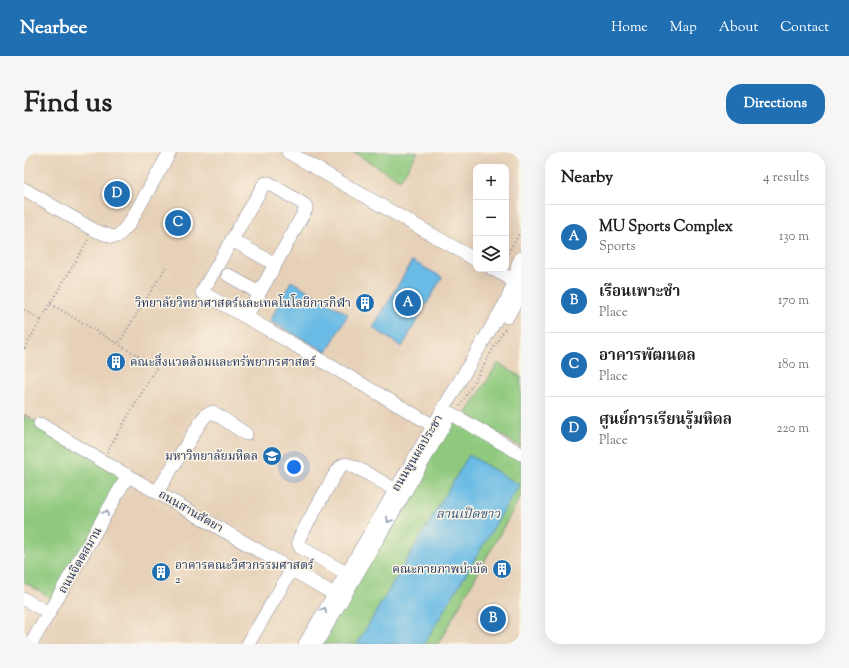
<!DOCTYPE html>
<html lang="en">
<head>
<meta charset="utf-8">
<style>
  :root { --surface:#fff; --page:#f6f6f6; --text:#222; --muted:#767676; --line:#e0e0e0; --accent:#1f6fb2 }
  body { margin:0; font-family:"Sorts Mill Goudy","Noto Serif Thai",serif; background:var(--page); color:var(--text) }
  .controls { position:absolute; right:12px; top:12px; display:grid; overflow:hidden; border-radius:8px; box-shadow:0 4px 16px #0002 }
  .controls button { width:36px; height:36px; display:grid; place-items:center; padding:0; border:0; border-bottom:1px solid var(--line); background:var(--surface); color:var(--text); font:20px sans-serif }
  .you { position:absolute; left:270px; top:315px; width:14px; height:14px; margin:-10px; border:3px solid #fff; border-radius:50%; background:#1a73e8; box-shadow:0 0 0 6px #1a73e833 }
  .badge { display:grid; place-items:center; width:26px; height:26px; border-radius:50%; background:var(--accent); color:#fff; font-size:13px; font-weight:700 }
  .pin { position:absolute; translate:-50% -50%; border:2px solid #fff; box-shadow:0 1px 4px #0006 }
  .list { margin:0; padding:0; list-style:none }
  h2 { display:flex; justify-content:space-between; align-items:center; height:52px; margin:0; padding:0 16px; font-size:17px }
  h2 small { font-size:13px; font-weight:400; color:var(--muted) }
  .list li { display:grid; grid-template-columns:26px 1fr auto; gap:12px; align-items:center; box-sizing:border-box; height:64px; padding:0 16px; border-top:1px solid var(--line) }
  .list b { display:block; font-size:15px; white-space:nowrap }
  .list p { margin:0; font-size:13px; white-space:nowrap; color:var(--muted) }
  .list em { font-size:13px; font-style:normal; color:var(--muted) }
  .icon { flex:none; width:22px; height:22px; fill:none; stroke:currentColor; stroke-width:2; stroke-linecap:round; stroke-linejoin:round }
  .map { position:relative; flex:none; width:497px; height:492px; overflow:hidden; border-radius:16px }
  header { display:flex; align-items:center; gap:24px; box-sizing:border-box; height:56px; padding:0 20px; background:var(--accent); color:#fff }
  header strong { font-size:19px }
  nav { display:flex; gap:22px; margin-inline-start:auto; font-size:14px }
  .intro { display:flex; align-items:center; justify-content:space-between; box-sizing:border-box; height:96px; padding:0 24px }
  h1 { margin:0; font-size:28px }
  .button { padding:10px 18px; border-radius:16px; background:var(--accent); color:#fff; font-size:14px; font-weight:700 }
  main { display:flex; gap:24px; padding:0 24px }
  aside { flex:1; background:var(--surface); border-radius:16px; box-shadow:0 4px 16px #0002 }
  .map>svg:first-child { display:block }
</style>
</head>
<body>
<header>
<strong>Nearbee</strong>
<nav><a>Home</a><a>Map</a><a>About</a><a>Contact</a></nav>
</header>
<div class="intro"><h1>Find us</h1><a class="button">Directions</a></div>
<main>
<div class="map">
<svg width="497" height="492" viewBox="0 0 497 492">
  <rect width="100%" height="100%" fill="#fcf5e5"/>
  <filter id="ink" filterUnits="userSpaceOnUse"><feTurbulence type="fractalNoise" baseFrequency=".025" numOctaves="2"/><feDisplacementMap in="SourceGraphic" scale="8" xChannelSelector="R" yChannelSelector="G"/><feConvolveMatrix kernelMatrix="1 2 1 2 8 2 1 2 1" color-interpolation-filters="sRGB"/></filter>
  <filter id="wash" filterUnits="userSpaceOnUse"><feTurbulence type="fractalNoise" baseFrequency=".012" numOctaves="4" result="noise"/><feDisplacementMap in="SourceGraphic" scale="16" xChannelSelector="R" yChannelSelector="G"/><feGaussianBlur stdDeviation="0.9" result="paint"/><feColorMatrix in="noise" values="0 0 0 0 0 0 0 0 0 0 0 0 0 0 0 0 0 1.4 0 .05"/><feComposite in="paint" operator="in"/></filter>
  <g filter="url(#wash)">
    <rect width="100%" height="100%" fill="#f6e0c6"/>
    <path fill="#e6d0b7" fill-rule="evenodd" d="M0,0H497V492H0ZM452,15H482V117H452Z"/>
    <g fill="#8fc97e" stroke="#557c6e">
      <path d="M329,0H394L376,28Z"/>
      <path d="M474,211L497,225V295L442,262Z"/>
      <path d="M426,262L497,302V344L414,492H292Z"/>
      <path d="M0,263L104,323L32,449L0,430Z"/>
    </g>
    <g fill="#6abbe5" stroke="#4275a2">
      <path d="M388,109L418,125L378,195L349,176Z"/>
      <path d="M267,129L324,162L303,200L246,169Z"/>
      <path d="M445,303L495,333L400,492H333Z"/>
    </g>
  </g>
  <g filter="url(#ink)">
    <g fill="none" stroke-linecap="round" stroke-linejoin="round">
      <g stroke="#888892" stroke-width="14">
        <g id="minor">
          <path d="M264,0L452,108"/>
          <path d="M0,37L70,78L89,85L94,84L105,72L146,0"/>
          <path d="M208,88L251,112"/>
          <path d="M468,117L482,124L497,135"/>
          <path d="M204,123L235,141"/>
          <path d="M222,165L282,57V55L281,53L245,31H242L240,32L178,140L179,141L222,165L417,278"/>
          <path d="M483,165L497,141"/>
          <path d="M419,257L497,302"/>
          <path d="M16,272L73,306L317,446"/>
          <path d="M133,340L178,268L183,262L189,260L222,282"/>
          <path d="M329,425L276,395C273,390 275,386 278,381L310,324C313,320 316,313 321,312C328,311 370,337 378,342"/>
          <path d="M0,447L25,461"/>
          <path d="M7,492L104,323"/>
          <path d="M224,492L268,417"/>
          <path d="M281,492L481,152L491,129L494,112L497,106"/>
          <path d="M292,492L422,270"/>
        </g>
      </g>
      <g stroke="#888892" stroke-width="2" stroke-dasharray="1 3" stroke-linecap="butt">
        <path d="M482,104L497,79"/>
        <path d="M27,152L94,192L142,115"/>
        <path d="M0,158L17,168L0,197"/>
        <path d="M17,168L64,88"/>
        <path d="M436,254L482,175"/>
        <path d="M0,263L6,266"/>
        <path d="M83,300L133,215L94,192"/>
      </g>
      <use href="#minor" stroke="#fff" stroke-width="13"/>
    </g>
    <defs><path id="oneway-chevron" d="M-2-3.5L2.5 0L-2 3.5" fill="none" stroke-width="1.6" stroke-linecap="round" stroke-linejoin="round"/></defs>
    <g stroke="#8d97ae">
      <use href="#oneway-chevron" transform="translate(82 361) rotate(-60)"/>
      <use href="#oneway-chevron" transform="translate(365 368) rotate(120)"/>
      <use href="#oneway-chevron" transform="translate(300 458) rotate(-60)"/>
    </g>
  </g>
  <defs>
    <g id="building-disc" transform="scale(1)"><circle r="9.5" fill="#1f6fb2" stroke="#fcf5e5"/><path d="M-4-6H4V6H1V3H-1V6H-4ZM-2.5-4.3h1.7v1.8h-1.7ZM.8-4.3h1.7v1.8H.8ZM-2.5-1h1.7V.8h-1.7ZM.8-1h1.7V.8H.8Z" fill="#fff"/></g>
    <g id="university-disc" transform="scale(1)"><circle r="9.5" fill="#1f6fb2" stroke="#fcf5e5"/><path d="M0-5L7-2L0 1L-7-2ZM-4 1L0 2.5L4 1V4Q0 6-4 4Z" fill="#fff"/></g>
  </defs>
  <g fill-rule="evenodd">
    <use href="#building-disc" x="341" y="151"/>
    <use href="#building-disc" x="92" y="210"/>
    <use href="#university-disc" x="248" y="304"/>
    <use href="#building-disc" x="478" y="417"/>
    <use href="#building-disc" x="137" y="420"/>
  </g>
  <g text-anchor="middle" stroke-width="3" stroke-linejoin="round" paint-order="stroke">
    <g font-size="12" fill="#1b2f5e" stroke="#fcf5e5" text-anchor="end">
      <text x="327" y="155">วิทยาลัยวิทยาศาสตร์และเทคโนโลยีการกีฬา</text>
      <text x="106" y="214" text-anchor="start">คณะสิ่งแวดล้อมและทรัพยากรศาสตร์</text>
      <text x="234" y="308">มหาวิทยาลัยมหิดล</text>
      <text x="151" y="417" text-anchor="start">อาคารคณะวิศวกรรมศาสตร์<tspan x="151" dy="14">2</tspan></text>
      <text x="464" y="421">คณะกายภาพบำบัด</text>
    </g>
    <g font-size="12" fill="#1b2f5e" stroke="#fcf5e5">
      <text transform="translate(393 301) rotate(-59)" y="4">ถนนพูนผลประชา</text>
      <text transform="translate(167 359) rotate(30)" y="4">ถนนสานสัตยา</text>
      <text transform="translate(56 408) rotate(-60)" y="4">ถนนจิตตสมาน</text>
    </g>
    <g font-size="13" font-style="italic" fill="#335986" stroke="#fcf5e5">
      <text x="444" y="366">ลานเป็ดขาว</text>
    </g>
  </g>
</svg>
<div class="controls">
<button>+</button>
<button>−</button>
<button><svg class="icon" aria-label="layers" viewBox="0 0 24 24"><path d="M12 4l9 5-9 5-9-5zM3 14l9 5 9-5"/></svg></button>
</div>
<div class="you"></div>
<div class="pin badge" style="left:384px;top:151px">A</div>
<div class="pin badge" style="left:469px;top:467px">B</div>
<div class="pin badge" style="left:154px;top:71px">C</div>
<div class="pin badge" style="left:93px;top:42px">D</div>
</div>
<aside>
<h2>Nearby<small>4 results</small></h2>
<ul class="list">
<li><span class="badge">A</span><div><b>MU Sports Complex</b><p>Sports</p></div><em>130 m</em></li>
<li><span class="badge">B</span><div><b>เรือนเพาะชำ</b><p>Place</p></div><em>170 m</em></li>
<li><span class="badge">C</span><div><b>อาคารพัฒนดล</b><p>Place</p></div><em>180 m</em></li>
<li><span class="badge">D</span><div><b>ศูนย์การเรียนรู้มหิดล</b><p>Place</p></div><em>220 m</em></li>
</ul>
</aside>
</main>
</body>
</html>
